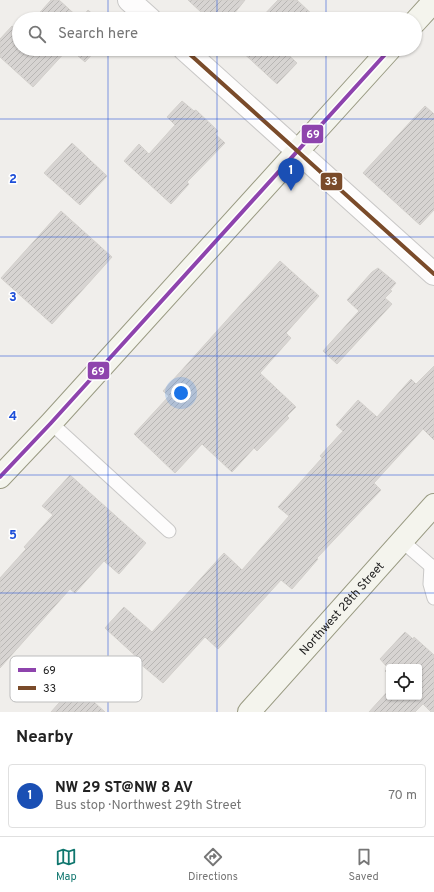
<!DOCTYPE html>
<html lang="en">
<head>
<meta charset="utf-8">
<style>
  :root { --surface:#fff; --page:#f2f2f2; --text:#222; --muted:#767676; --line:#e0e0e0; --accent:#0f766e }
  body { margin:0; font-family:Overpass,sans-serif; background:var(--page); color:var(--text) }
  .controls { position:absolute; right:12px; bottom:12px; display:grid; overflow:hidden; border-radius:4px; box-shadow:0 1px 3px #0004 }
  .controls button { width:36px; height:36px; display:grid; place-items:center; padding:0; border:0; border-bottom:1px solid var(--line); background:var(--surface); color:var(--text); font:20px sans-serif }
  .you { position:absolute; left:181px; top:393px; width:14px; height:14px; margin:-10px; border:3px solid #fff; border-radius:50%; background:#1a73e8; box-shadow:0 0 0 6px #1a73e833 }
  .badge { display:grid; place-items:center; width:26px; height:26px; border-radius:50%; background:var(--accent); color:#fff; font-size:13px; font-weight:700 }
  .pin { position:absolute; translate:-50% -33px; filter:drop-shadow(0 1px 2px #0008) }
  .pin::after { content:''; position:absolute; top:21px; width:14px; height:12px; background:inherit; clip-path:polygon(0 0,100% 0,50% 100%) }
  .list { margin:0; padding:0; list-style:none }
  h2 { display:flex; justify-content:space-between; align-items:center; height:52px; margin:0; padding:0 16px; font-size:17px }
  h2 small { font-size:13px; font-weight:400; color:var(--muted) }
  .list li { display:grid; grid-template-columns:26px 1fr auto; gap:12px; align-items:center; box-sizing:border-box; height:64px; margin:0 8px 8px; padding:0 8px; border:1px solid var(--line); border-radius:4px }
  .list b { display:block; font-size:15px; white-space:nowrap }
  .list p { margin:0; font-size:13px; white-space:nowrap; color:var(--muted) }
  .list em { font-size:13px; font-style:normal; color:var(--muted) }
  .icon { flex:none; width:22px; height:22px; fill:none; stroke:currentColor; stroke-width:2; stroke-linecap:round; stroke-linejoin:round }
  .map { position:relative; flex:none; width:434px; height:712px; overflow:hidden }
  .search { position:absolute; background:var(--surface); box-shadow:0 1px 3px #0004; left:12px; right:12px; top:12px; height:44px; display:flex; align-items:center; gap:10px; box-sizing:border-box; padding:0 14px; border-radius:22px; color:var(--muted); font-size:15px }
  .sheet { height:124px; background:var(--surface) }
  nav { display:flex; justify-content:space-around; align-items:center; box-sizing:border-box; height:56px; border-top:1px solid var(--line); background:var(--surface); font-size:11px; color:var(--muted) }
  nav a { display:grid; justify-items:center; gap:2px }
  nav .on { color:var(--accent) }
  .map>svg:first-child { display:block }
</style>
</head>
<body>
<div class="map">
<svg width="434" height="712" viewBox="0 0 434 712">
  <defs>
    <pattern id="building-hatch" width="6" height="6" patternUnits="userSpaceOnUse"><rect width="6" height="6" fill="#d7d4d2"/><path d="M-1 1l2-2M0 6l6-6M5 7l2-2" fill="none" stroke="#b8b6b4"/></pattern>
  </defs>
  <rect width="100%" height="100%" fill="#f0eeeb"/>
  <g fill="url(#building-hatch)" stroke="#d3d0cc">
    <path d="M51,0H59L80,19H34Z"/>
    <path d="M188,0H245L230,19H207L201,14L202,13Z"/>
    <path d="M278,0H297L317,19H260Z"/>
    <path d="M88,10L98,19H81Z"/>
    <path d="M12,26L19,32V49H68L33,87L0,57V39Z"/>
    <path d="M70,49H97L85,62Z"/>
    <path d="M239,49H282L297,63L277,84Z"/>
    <path d="M182,101L194,111L196,110L218,131L215,134L225,143L187,182L189,184L171,204L124,161L139,144L149,154L175,125L167,117Z"/>
    <path d="M425,106L434,114V210L420,225L363,173Z"/>
    <path d="M72,143L107,176L80,205L44,173Z"/>
    <path d="M61,211L112,257L52,324L1,278Z"/>
    <path d="M280,261L319,296L286,333L291,338L260,373L296,407L287,416L289,418L257,451L254,448L232,472L202,444L175,473L134,434L169,396L163,391Z"/>
    <path d="M378,268L396,283L390,290L392,291L385,298L392,304L337,364L323,351L359,311L347,300L372,272Z"/>
    <path d="M434,366V440L423,429L374,483L381,490L317,558L318,559L292,589L281,580L218,649L205,637L163,683L138,662L140,660L105,628L124,607L152,632L224,553L242,570L289,516L278,507L322,458L320,456L343,431L336,425L358,400L377,417L411,379L416,384Z"/>
    <path d="M70,475L146,543L119,574L104,561L75,593L70,589L0,668V578L26,549L24,547L53,515L42,506Z"/>
    <path d="M405,632L413,639L414,637L434,655V712H431L423,704L415,712H369L389,690V697H419V667H389V675L385,671L388,668L380,659Z"/>
    <path d="M75,685L105,712H51Z"/>
  </g>
  <g fill="none" stroke-linecap="round" stroke-linejoin="round">
    <g stroke="#c9c8c7" stroke-width="15">
      <g id="lane">
        <path d="M51,423L169,531"/>
        <path d="M402,541L431,566H434"/>
        <path d="M431,566L430,584L434,598"/>
      </g>
    </g>
    <g stroke="#c9c8c7" stroke-width="24">
      <g id="street">
        <path d="M129,0L150,19"/>
        <path d="M184,49L434,274"/>
      </g>
    </g>
    <g stroke="#999a82" stroke-width="24">
      <g id="secondary">
        <path d="M415,22L434,1"/>
        <path d="M0,477L51,423L390,49"/>
        <path id="s1" d="M249,712L434,505"/>
      </g>
    </g>
    <use href="#lane" stroke="#fdfcfc" stroke-width="13"/>
    <use href="#street" stroke="#fdfcfc" stroke-width="22"/>
    <use href="#secondary" stroke="#f4f4ed" stroke-width="22"/>
    <g stroke="#fff" stroke-width="7">
      <path id="bus-1" d="M0,477L51,423L390,49"/>
    </g>
    <g stroke="#fff" stroke-width="7">
      <path id="bus-2" d="M184,49L434,274"/>
    </g>
    <use href="#bus-1" stroke="#8e44ad" stroke-width="4"/>
    <use href="#bus-2" stroke="#7a4b2a" stroke-width="4"/>
  </g>
  <path fill="none" stroke="#1d4ed8" stroke-width="1" stroke-opacity="0.55" d="M108,0V19M217,0V19M326,0V19M108,49V712M217,49V712M326,49V712M0,119H434M0,237H434M0,356H434M0,475H434M0,593H434"/>
  <g text-anchor="middle" stroke-width="3" stroke-linejoin="round" paint-order="stroke">
    <g font-size="12" fill="#222" stroke="#fff">
      <text dy="4" stroke="none"><textPath href="#s1" startOffset="139">Northwest 28th Street</textPath></text>
    </g>
  </g>
  <rect x="10" y="656" width="132" height="46" rx="6" fill="#fff" stroke="#bdbdbd" stroke-width="1"/>
  <rect x="18" y="668" width="18" height="4" fill="#8e44ad"/>
  <rect x="18" y="686" width="18" height="4" fill="#7a4b2a"/>
  <g font-size="11" fill="#222">
    <text x="43" y="674">69</text>
    <text x="43" y="692">33</text>
  </g>
  <g font-size="13" text-anchor="middle" font-weight="bold" fill="#1d4ed8" stroke="#fff" stroke-width="3" stroke-linejoin="round" paint-order="stroke">
    <text x="13" y="183">2</text>
    <text x="13" y="301">3</text>
    <text x="13" y="420">4</text>
    <text x="13" y="539">5</text>
  </g>
  <g stroke="#fff" stroke-width="1.5">
    <rect x="301" y="124" width="23" height="20" rx="4" fill="#8e44ad"/>
    <rect x="320" y="172" width="23" height="19" rx="4" fill="#7a4b2a"/>
    <rect x="87" y="361" width="23" height="19" rx="4" fill="#8e44ad"/>
  </g>
  <g font-size="11" text-anchor="middle" font-weight="bold" fill="#fff">
    <text x="313" y="138">69</text>
    <text x="331" y="185">33</text>
    <text x="98" y="375">69</text>
  </g>
</svg>
<div class="controls">
<button><svg class="icon" aria-label="locate" viewBox="0 0 24 24"><circle cx="12" cy="12" r="6"/><path d="M12 2v4M12 18v4M2 12h4M18 12h4"/></svg></button>
</div>
<div class="you"></div>
<div class="pin badge" style="left:291px;top:191px;background:#1a4fb4">1</div>
<div class="search"><svg class="icon" aria-label="search" viewBox="0 0 24 24"><circle cx="10" cy="10" r="6"/><path d="M15 15l6 6"/></svg>Search here</div>
</div>
<section class="sheet">
<h2>Nearby<small></small></h2>
<ul class="list">
<li><span class="badge" style="background:#1a4fb4">1</span><div><b>NW 29 ST@NW 8 AV</b><p>Bus stop · Northwest 29th Street</p></div><em>70 m</em></li>
</ul>
</section>
<nav>
<a class="on"><svg class="icon" aria-label="map" viewBox="0 0 24 24"><path d="M3 6l6-2 6 2 6-2v14l-6 2-6-2-6 2zM9 4v14M15 6v14"/></svg>Map</a>
<a><svg class="icon" aria-label="directions" viewBox="0 0 24 24"><path d="M12 3l9 9-9 9-9-9zM9 14v-3h6M13 9l2 2-2 2"/></svg>Directions</a>
<a><svg class="icon" aria-label="saved" viewBox="0 0 24 24"><path d="M7 4h10v16l-5-4-5 4z"/></svg>Saved</a>
</nav>
</body>
</html>
